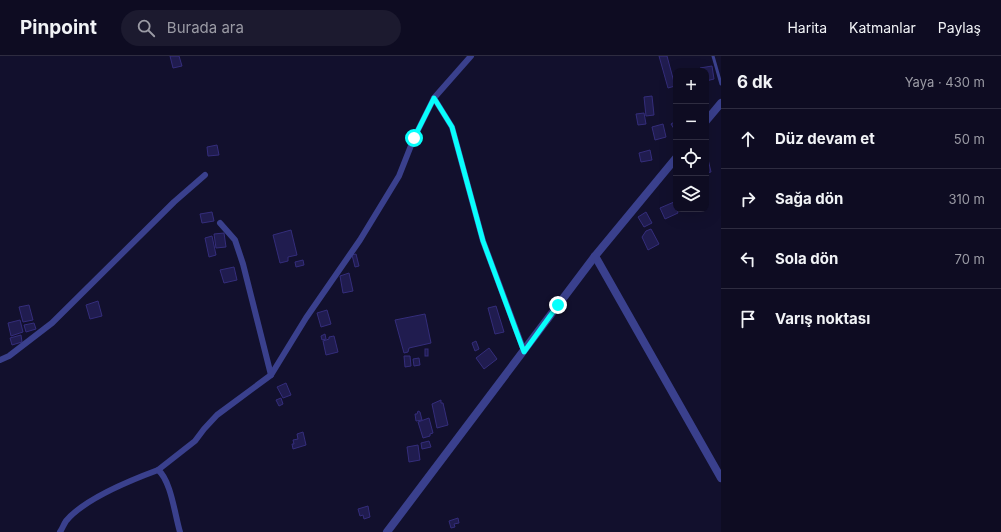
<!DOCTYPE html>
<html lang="tr">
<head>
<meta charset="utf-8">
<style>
  :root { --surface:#0e0c22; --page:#1c1a2f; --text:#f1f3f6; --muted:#9b9ba5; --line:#2e2c40 }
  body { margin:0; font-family:Inter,sans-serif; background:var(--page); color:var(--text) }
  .controls { position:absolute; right:12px; top:12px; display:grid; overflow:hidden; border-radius:8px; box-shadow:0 4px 16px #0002 }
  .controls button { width:36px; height:36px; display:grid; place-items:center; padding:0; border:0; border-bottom:1px solid var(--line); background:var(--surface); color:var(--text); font:20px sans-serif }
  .stop { position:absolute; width:12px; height:12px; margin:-9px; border:3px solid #08fffc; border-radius:50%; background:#fff }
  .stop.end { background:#08fffc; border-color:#fff; box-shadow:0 1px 4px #0008 }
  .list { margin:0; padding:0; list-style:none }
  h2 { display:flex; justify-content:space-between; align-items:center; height:52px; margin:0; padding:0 16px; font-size:17px }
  h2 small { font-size:13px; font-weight:400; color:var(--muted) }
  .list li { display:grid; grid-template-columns:26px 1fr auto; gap:12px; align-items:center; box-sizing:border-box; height:60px; padding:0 16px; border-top:1px solid var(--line) }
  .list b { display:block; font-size:15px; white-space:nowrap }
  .list em { font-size:13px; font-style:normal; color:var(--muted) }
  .icon { flex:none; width:22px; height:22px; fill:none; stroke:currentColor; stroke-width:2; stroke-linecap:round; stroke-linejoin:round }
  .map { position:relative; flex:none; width:721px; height:476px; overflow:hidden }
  header { display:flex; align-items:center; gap:24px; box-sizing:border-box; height:56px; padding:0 20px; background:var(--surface); border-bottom:1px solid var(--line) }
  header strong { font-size:19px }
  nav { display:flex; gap:22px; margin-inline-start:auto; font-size:14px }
  .search { width:280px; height:36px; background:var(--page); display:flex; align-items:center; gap:10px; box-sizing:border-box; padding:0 14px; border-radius:22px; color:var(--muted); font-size:15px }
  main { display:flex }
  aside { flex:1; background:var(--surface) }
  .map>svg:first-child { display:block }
</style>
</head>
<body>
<header>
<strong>Pinpoint</strong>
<div class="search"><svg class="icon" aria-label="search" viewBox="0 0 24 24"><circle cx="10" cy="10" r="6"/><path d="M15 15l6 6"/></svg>Burada ara</div>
<nav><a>Harita</a><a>Katmanlar</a><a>Paylaş</a></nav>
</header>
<main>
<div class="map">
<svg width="721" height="476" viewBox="0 0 721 476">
  <rect width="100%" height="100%" fill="#12102d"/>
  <g fill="#201c4f" stroke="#342d7b">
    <path d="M170,0H179L182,10L173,12Z"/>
    <path d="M659,0H667L675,30L668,32Z"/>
    <path d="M712,10L714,23L706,25V15H701L700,12Z"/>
    <path d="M652,40L654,59L646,60L644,41Z"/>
    <path d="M644,57L646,68L638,69L636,58Z"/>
    <path d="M676,65V76L671,68Z"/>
    <path d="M663,68L666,81L655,84L652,71Z"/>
    <path d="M217,89L219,99L208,100L207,91Z"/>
    <path d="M650,94L652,104L641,106L639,97Z"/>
    <path d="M706,103H708L711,116L706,117Z"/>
    <path d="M674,146L678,157L665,163L660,152Z"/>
    <path d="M212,156L214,165L202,167L200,158Z"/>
    <path d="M646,156L652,167L644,171L638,161Z"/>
    <path d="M651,173L659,188L648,194L642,181L646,175Z"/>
    <path d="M291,174L297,199L288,201V205L280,207L273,179Z"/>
    <path d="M224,177L226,191L216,192L214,178Z"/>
    <path d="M212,180L216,199L209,201L205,182Z"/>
    <path d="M356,198L359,210L355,211L352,199Z"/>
    <path d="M303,204L304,209L296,211L295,206Z"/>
    <path d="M234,211L237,224L224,227L220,214Z"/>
    <path d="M349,217L353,235L343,237L340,220Z"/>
    <path d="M98,245L102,260L90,263L86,249Z"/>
    <path d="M29,249L33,264L23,266L19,251Z"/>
    <path d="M496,250L504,276L495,278L488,252Z"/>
    <path d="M327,254L331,268L321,271L317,257Z"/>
    <path d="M425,258L431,287L409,292L408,296L404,297L395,264Z"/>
    <path d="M20,264L23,276L11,280L8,267Z"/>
    <path d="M34,267L36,273L26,276L24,269Z"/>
    <path d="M325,278L326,283L322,284L321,280Z"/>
    <path d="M21,279L22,286L12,289L10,282Z"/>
    <path d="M334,280L338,296L326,299L323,285L329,283V281Z"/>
    <path d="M476,285L479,293L475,295L472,287Z"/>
    <path d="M489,292L497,303L484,313L476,302Z"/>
    <rect x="425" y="293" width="3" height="7"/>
    <path d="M404,300H410L411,310L405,311Z"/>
    <path d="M419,302L420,309L414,310L413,303Z"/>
    <path d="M286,327L291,339L283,342L277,331Z"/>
    <path d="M281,342L283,348L279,350L276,344Z"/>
    <path d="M441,344V347H443L448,369L437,372L432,348Z"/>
    <path d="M418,355L420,356L422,364L416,365L415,358H417Z"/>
    <path d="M429,362L433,377L430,378V380L423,382L418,366Z"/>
    <path d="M303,376L306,389L293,393L292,388H294L293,384L298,383L297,378Z"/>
    <path d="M429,385L431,391L422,393L421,387Z"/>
    <path d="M418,389L420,404L409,406L407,391Z"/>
    <path d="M368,450L370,461L364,463L363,459L360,460L358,453Z"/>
    <path d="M458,462L459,467L454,468L455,471L451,472L449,465Z"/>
  </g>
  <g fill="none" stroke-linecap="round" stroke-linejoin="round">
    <path stroke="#3a408d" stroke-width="3" d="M713,0L721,28"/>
    <g stroke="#3a408d" stroke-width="6">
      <path d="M434,42L452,71L483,185L524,295"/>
      <path d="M220,167L235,184L243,208L271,319"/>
      <path d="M0,304L9,300L52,267L174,146L205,119"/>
      <path d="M158,414L195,385L204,373L217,359L271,319L306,262L360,184L399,120L414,82L434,42L471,0"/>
      <path d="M60,476C62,473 64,468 66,465C85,442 131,424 158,414C171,424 175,460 180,476"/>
    </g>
    <g stroke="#3a408d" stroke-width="8">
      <path d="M706,65L721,47"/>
      <path d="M595,200L721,422"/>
      <path d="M387,476L595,200L676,102"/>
    </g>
  </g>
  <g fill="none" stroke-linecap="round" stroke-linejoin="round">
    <path stroke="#08fffc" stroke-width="5" d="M414,82L434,42L452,71L483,185L524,296L558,249"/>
  </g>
</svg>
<div class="controls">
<button>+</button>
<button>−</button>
<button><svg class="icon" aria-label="locate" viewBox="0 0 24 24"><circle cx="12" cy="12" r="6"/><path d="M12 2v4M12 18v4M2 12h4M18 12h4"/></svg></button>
<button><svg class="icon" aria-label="layers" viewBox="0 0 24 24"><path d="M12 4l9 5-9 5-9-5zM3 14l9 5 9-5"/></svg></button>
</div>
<div class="stop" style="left:414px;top:82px"></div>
<div class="stop end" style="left:558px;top:249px"></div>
</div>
<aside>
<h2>6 dk<small>Yaya · 430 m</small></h2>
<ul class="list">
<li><svg class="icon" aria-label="ahead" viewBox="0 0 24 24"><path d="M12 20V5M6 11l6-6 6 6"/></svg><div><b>Düz devam et</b></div><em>50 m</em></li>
<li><svg class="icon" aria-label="right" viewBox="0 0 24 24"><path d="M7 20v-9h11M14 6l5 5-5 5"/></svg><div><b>Sağa dön</b></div><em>310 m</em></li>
<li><svg class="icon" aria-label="left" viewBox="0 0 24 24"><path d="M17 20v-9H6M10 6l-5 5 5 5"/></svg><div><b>Sola dön</b></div><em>70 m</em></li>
<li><svg class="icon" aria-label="arrive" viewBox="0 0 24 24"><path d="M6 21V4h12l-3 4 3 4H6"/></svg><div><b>Varış noktası</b></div></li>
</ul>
</aside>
</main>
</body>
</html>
